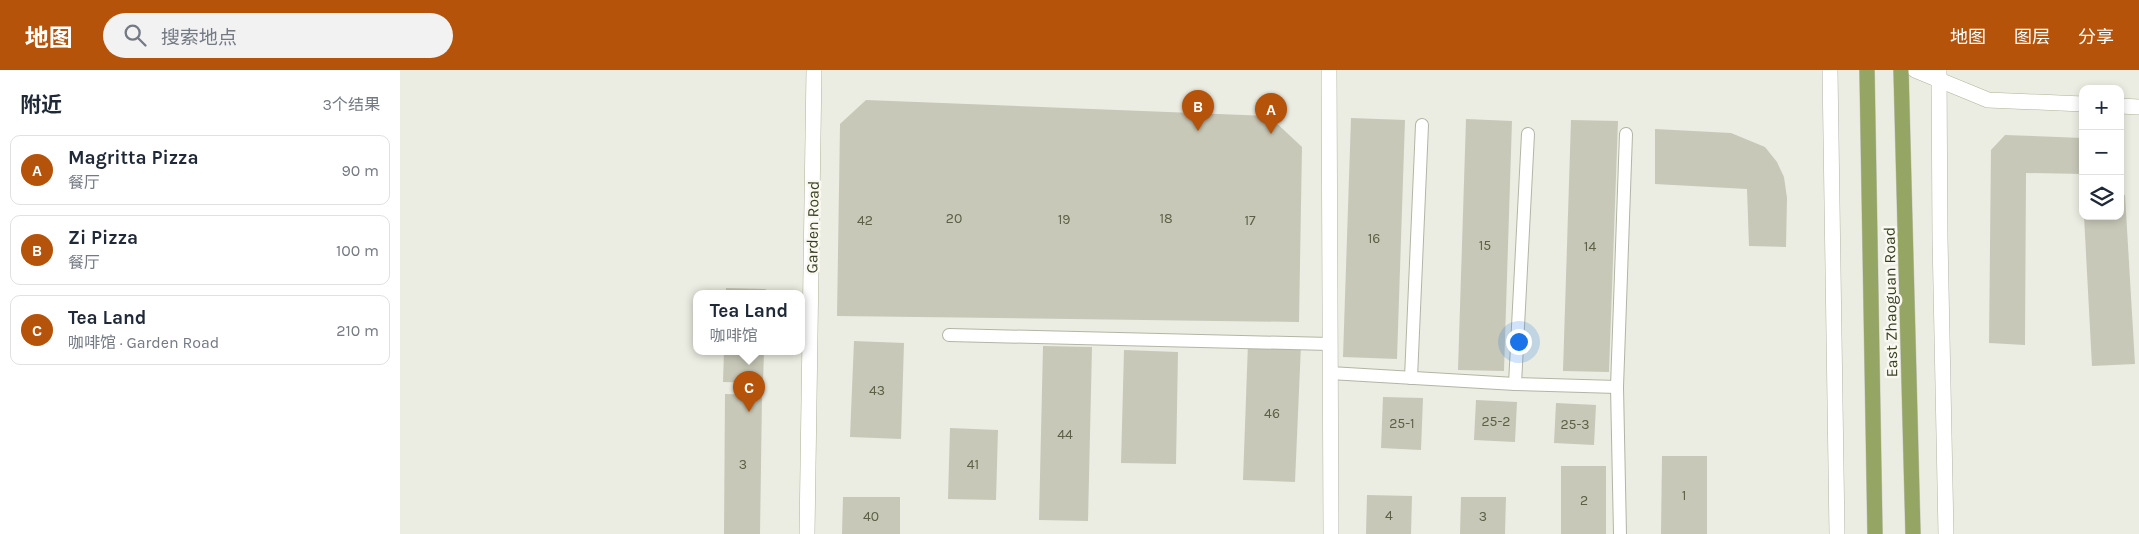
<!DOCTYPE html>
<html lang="zh">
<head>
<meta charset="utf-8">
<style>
  :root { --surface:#fff; --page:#f2f2f3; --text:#1f2937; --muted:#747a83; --line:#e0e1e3; --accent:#b45309 }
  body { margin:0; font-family:Karla,"Noto Sans SC",sans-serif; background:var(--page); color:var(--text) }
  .controls { position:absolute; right:15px; top:15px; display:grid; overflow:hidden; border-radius:10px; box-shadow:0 2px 8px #0003 }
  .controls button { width:45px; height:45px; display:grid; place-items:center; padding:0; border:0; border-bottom:1px solid var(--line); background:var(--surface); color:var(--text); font:25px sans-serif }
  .you { position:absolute; left:1118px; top:271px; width:18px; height:18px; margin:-12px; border:4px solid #fff; border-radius:50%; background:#1a73e8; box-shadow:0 0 0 8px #1a73e833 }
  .badge { display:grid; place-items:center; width:32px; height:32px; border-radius:50%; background:var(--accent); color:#fff; font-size:16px; font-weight:700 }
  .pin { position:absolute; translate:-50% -41px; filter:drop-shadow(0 1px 2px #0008) }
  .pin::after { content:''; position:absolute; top:26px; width:18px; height:15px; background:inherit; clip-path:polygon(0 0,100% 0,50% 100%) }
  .popup { position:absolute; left:293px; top:220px; width:112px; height:65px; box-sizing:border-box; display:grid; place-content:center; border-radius:10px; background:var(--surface); filter:drop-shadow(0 1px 4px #0005); font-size:16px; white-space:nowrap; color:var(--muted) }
  .popup b { font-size:19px; color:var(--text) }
  .popup::after { content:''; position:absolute; left:50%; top:100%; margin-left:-10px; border:10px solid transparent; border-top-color:var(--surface) }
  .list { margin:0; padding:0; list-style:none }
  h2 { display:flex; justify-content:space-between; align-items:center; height:65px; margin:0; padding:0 20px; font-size:21px }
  h2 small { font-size:16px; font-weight:400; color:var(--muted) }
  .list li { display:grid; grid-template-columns:32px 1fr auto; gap:15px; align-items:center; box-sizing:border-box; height:70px; margin:0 10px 10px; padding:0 10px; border:1px solid var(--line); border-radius:10px }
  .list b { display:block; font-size:19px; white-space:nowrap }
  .list p { margin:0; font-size:16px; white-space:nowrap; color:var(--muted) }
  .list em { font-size:16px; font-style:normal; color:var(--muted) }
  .icon { flex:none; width:28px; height:28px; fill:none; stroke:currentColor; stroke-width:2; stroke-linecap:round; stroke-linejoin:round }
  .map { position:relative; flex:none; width:1739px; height:464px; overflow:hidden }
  header { display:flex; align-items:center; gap:30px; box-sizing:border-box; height:70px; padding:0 25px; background:var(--accent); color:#fff }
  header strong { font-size:24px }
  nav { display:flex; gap:28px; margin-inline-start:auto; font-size:18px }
  .search { width:350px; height:45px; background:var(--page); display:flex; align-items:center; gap:12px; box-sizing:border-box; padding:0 18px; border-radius:28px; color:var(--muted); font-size:19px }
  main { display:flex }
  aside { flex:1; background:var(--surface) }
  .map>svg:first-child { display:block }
</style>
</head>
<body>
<header>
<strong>地图</strong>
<div class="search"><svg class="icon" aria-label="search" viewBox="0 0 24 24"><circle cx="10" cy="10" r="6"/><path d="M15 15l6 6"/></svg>搜索地点</div>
<nav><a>地图</a><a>图层</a><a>分享</a></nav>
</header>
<main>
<aside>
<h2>附近<small>3个结果</small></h2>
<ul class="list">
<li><span class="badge">A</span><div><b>Magritta Pizza</b><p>餐厅</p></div><em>90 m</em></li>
<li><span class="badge">B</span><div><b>Zi Pizza</b><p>餐厅</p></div><em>100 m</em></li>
<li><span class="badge">C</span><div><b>Tea Land</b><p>咖啡馆 · Garden Road</p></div><em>210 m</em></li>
</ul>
</aside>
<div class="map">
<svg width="1739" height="464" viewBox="0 0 1739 464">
  <rect width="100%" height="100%" fill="#ecede2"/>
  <g fill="#c7c8b7">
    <path d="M466,30L869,46L902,77L899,252L437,246L440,54Z"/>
    <path d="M951,48L1005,50L997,289L943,287Z"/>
    <path d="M1066,49L1112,51L1104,301L1058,300Z"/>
    <path d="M1171,50L1218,51L1209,302L1163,301Z"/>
    <path d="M1255,59L1331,63L1365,77L1377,92L1384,107L1387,128L1386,177L1349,176L1347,119L1255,114Z"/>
    <path d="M1605,65L1683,68V104L1626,103L1625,275L1589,273L1591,80Z"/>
    <path d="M1720,125H1725L1735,294L1692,296L1684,146H1720Z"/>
    <path d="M326,218L366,219L365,223H326Z"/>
    <path d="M454,271L504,273L501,369L450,367Z"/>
    <path d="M848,273L901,275L895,412L843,410Z"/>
    <path d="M643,276L692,277L688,451L639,450Z"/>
    <path d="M724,280L778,282L776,394L721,393Z"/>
    <path d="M324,281H364L363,313L323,312Z"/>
    <path d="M325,324L362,325L360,464H324Z"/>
    <path d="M983,327L1023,328L1021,380L981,378Z"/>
    <path d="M1076,330L1117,332L1115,372L1074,370Z"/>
    <path d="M1156,333L1196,335L1194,375L1154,373Z"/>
    <path d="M550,358L598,360L596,430L548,429Z"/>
    <path d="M1262,386H1307V464H1261Z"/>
    <rect x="1161" y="396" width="45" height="68"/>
    <path d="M967,425L1012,426L1011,464H966Z"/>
    <path d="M443,427H500V464H442Z"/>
    <path d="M1061,427H1106L1105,464H1060Z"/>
  </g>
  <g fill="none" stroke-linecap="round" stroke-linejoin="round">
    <g stroke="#b2b5a4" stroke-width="14">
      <g id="lane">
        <path d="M549,265L930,274"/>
        <path d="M930,303L1115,314L1217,317"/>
        <path d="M1011,308L1022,55"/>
        <path d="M1115,314L1128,64"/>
        <path d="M1220,464L1217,317L1226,64"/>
      </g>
    </g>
    <g stroke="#b2b5a4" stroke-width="16">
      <g id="street">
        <path d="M929,0L931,464"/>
        <path d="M1430,0L1437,464"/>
        <path d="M1539,0L1540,167L1546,464"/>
      </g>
    </g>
    <g stroke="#b0b399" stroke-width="16">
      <g id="secondary">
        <path d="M1515,0L1588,30L1683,34"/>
        <path d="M1720,36L1739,37"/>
        <path d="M407,464L414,0"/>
      </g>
    </g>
    <g stroke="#c7c9c1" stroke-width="16">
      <g id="primary">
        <path d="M1467,0L1475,464"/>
        <path d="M1501,0L1513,464"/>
      </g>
    </g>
    <use href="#lane" stroke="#fff" stroke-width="12"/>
    <use href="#street" stroke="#fff" stroke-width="15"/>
    <use href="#secondary" stroke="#fff" stroke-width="15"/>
    <use href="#primary" stroke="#95a563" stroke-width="15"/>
  </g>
  <g text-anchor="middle" stroke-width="5" stroke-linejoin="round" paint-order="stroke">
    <g font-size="14" fill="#5c6146">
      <text x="554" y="153">20</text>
      <text x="766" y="153">18</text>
      <text x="664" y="154">19</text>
      <text x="465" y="155">42</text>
      <text x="850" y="155">17</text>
      <text x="974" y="173">16</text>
      <text x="1085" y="180">15</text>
      <text x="1190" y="181">14</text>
      <text x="477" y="325">43</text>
      <text x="872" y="348">46</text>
      <text x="1096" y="356">25-2</text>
      <text x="1002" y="358">25-1</text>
      <text x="1175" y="359">25-3</text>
      <text x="665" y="369">44</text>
      <text x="343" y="399">3</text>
      <text x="573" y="399">41</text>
      <text x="1284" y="430">1</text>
      <text x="1184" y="435">2</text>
      <text x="989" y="450">4</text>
      <text x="471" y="451">40</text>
      <text x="1083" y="451">3</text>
    </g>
    <g font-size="16" fill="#383f20" stroke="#f9f9f2">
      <text transform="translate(412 157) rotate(-89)" y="6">Garden Road</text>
      <text transform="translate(1490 232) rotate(-91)" y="6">East Zhaoguan Road</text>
    </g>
  </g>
</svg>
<div class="controls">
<button>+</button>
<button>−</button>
<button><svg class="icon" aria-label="layers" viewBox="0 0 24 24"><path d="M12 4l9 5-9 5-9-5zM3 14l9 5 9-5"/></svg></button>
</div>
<div class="you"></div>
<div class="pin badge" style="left:871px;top:64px">A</div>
<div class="pin badge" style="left:798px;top:61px">B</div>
<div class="pin badge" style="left:349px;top:342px">C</div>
<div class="popup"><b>Tea Land</b>咖啡馆</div>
</div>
</main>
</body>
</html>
